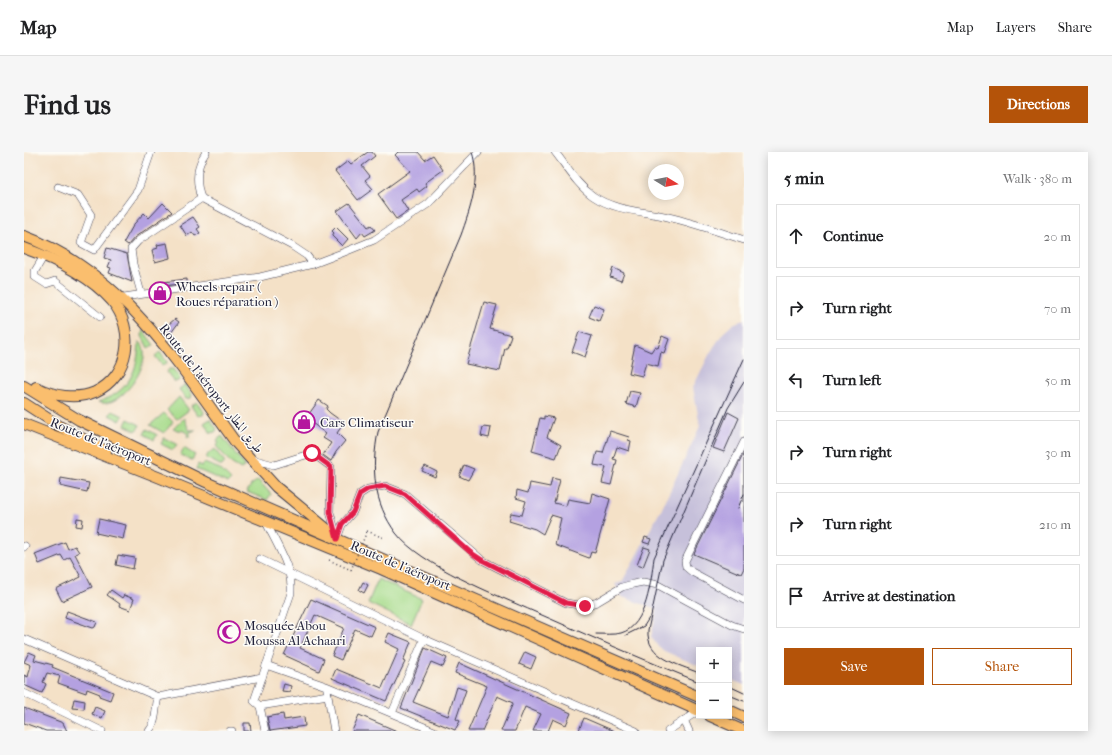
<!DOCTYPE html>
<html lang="en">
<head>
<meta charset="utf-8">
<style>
  :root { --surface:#fff; --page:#f6f6f6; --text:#202124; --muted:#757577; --line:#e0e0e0; --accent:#b45309 }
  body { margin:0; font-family:"IM FELL French Canon",Amiri,serif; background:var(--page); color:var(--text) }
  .controls { position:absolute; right:12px; bottom:12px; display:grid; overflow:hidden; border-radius:0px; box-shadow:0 2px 10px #0003 }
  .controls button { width:36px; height:36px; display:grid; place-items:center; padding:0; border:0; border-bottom:1px solid var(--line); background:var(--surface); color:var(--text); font:20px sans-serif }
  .compass { position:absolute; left:624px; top:12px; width:36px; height:36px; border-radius:50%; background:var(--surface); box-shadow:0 2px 10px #0003; rotate:100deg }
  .stop { position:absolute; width:12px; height:12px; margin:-9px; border:3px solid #e11d48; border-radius:50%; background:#fff }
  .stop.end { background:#e11d48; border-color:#fff; box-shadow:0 1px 4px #0008 }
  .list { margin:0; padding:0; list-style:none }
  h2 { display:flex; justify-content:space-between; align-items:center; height:52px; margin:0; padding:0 16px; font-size:17px }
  h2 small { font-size:13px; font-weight:400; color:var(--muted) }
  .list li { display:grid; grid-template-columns:26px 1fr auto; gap:12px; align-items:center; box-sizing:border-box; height:64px; margin:0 8px 8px; padding:0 8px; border:1px solid var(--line); border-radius:0px }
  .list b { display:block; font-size:15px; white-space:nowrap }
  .list em { font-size:13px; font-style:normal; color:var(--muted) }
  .actions { display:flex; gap:8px; padding:12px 16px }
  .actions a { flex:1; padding:9px 0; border:1px solid var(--accent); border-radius:0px; text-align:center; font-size:14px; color:var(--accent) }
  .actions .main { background:var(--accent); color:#fff }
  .icon { flex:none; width:22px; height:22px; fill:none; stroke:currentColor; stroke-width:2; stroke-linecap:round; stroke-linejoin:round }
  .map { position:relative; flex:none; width:720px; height:579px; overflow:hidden; border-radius:0px }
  header { display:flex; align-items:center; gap:24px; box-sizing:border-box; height:56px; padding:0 20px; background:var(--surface); border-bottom:1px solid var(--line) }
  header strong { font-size:19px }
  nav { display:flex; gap:22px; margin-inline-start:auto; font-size:14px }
  .intro { display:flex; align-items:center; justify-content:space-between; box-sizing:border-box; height:96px; padding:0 24px }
  h1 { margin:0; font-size:28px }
  .button { padding:10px 18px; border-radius:0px; background:var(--accent); color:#fff; font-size:14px; font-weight:700 }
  main { display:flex; gap:24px; padding:0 24px }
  aside { flex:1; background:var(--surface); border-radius:0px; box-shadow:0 2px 10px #0003 }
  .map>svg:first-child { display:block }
</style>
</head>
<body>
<header>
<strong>Map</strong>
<nav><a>Map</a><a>Layers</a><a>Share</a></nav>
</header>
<div class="intro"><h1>Find us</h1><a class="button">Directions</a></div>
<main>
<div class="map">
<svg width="720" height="579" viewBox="0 0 720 579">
  <rect width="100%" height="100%" fill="#fdfcf7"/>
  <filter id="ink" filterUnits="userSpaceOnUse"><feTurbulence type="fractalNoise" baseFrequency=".025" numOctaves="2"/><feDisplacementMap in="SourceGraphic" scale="8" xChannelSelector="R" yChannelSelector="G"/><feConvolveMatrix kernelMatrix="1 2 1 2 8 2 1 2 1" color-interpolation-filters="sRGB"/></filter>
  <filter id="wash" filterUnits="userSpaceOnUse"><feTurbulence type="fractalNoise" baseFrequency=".012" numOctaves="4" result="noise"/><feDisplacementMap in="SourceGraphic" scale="16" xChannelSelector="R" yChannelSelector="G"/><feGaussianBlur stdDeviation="0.9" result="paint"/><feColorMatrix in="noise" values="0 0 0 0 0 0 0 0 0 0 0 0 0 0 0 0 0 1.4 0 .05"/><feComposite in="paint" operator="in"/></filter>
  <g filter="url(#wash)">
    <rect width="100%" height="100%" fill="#f4e1c7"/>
    <path fill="#c6c0da" d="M720,167V533L705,527V498H675V514L640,499L633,493L627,485L633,457L598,445L591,432L598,430L639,354L676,274L669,235L686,201L699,181L709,172Z"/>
    <g fill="#a7db8b" stroke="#647e63">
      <path d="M119,178L130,193L124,196L118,184Z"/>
      <path d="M115,189C134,206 96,260 74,250C105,240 114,219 115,189Z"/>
      <path d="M136,200L143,210L142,212L138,213L131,204Z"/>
      <path d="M145,217H149L156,226L154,229L150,230L143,220Z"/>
      <path d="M161,233L168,243L167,246L162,247L155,237Z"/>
      <path d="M155,245L165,258L153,267L143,258Z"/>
      <path d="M173,250L180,260L179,263L174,264L167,254Z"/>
      <path d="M89,259L99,264L96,269L85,263Z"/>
      <path d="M140,261L149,270L140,281L126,273Z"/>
      <path d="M160,266L165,278H172L166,280V285H163L164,282L160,279L149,277Z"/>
      <path d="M104,267L116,273L112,279L101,273Z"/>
      <path d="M186,267L193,277L191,280L187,281L180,271Z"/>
      <path d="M123,277L133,283L130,288L120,282Z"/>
      <path d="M198,284L221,314L217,317L208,312L192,294L195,291L193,288Z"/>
      <path d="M140,286L153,292L149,298L137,292Z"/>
      <path d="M160,296L171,303L168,308L156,303Z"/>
      <path d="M190,297L201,310L198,314L182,306L184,302Z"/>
      <path d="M180,311L196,317L207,328L204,331L172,317L174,312L178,314Z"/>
      <path d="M234,328L247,342L243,348L223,340L227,333Z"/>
      <path d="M354,427L398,447L387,472L344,451Z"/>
    </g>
    <g id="blocks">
      <g fill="#b4a1e1">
        <path d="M344,0H348L351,4L338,14L346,24L341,28L349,37L334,48L311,19L324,9L327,12Z"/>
        <path d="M374,0H394L401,8L409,3L419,18L401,31L403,34L395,40L393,37L377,48L384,59L372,67L354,42L386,19L371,3Z"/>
        <path d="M139,51L148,60L111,85L104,93L100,90L110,72L120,61L125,66Z"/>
        <path d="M325,51L344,75L347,73L351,78L341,84L338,80L333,86L313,59Z"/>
        <path d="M169,65L176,75L173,77L176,81L171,84L168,80L163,84L156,73Z"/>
        <path d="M312,75L324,87L318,94L308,84L310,81L308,79Z"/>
        <path d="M143,91L146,106L131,110L128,98L134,96L133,93Z"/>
        <path d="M83,96L103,102L108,130L85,121L87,116L84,115L87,108L80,106Z"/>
        <path d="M589,116L600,121L597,129L586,125Z"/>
        <path d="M163,127V131L140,134L139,130Z"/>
        <path d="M460,150L473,153L466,177L487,183L483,196H481L476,219L442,212Z"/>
        <path d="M570,153L580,157L575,169L565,165Z"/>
        <path d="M151,167L155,170L147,181L140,176Z"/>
        <path d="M555,180L568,184L561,205L548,200Z"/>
        <path d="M638,184L645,187L640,201L637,200L634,214L622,211L618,224L605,221L611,193L627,200L631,194L634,196Z"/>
        <path d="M606,239L616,241L612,255L602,252Z"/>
        <path d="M295,248L304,254L302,257L306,261L320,271L313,281L321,289L312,300L307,309L299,303L307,291L299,286L302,282L282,266Z"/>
        <path d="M704,260L715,266L700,300L689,296Z"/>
        <path d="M520,264L530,266L523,285L537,293L532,306L508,299L516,266L520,267Z"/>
        <path d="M459,275L467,276L465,286L457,284Z"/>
        <path d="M586,279L605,285L604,288L607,289L605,299L593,295L589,307L593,308L587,333L578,331L582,315L570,313L573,300L579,301Z"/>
        <path d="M720,301V416L717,422L670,402Z"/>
        <path d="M440,313L450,317L444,328L435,324Z"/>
        <path d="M401,314L413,320L411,325L398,319Z"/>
        <path d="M37,326L65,331L63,340L36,334Z"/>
        <path d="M528,326L536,328L530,351L542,354L544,347L566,351L568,341L586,347L571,401L567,400L565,406L531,393L537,366L527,363L519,382L511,377L485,369L487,361L498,363L502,349L492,346L493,338L504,341L506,331L526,335Z"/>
        <path d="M53,366L59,367L58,375L52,374Z"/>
        <path d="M75,367L102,373L99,387L72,381Z"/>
        <path d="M621,385L627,387L625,392L619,390Z"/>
        <path d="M41,390L44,397L51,394L55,400L51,402L68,435L38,449L32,437L57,425L46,405L40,408L37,403L15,412L11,402Z"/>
        <path d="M620,395L626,397L619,415L613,413Z"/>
        <path d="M94,403L111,406L109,417L92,413Z"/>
        <path d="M339,430L344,433L340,441L335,438Z"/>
        <path d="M87,438L98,446L100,443L110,447L106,458L95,454L96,452L83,443Z"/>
        <path d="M287,447L351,475L347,484L331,477L317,508L308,504L320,476L291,463L276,496L300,507L295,519L260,503Z"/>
        <path d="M43,459L73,470L71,475L69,476L41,466Z"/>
        <path d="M365,481L387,490L379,509L381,510L362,549L308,526L312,517L358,536L375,497L361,490Z"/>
        <path d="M401,496L423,506L419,515L407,510L389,550L424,564L433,535L442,538L432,567L436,569L431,578L377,556Z"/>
        <path d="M5,500L12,503L10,508L29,513L28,515L89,540L86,548L75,544L76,542L63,537L62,541L34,531L36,524L23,521L19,530L22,532L18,541L0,533V523L4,525L7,513L0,510Z"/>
        <path d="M501,500L512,505L507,517L495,512Z"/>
        <path d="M435,511L547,561L542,573L529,567L524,579H509L517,562L501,555L491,579H477L489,551L473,544L458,579H444L463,534L431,521Z"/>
        <path d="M260,532L267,534L266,540L258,539Z"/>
        <path d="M50,547L61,549L60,557L48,556Z"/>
        <path d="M71,555L81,559L78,566L68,562Z"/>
        <path d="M0,556L39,571L43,579H22L0,571Z"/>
        <path d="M259,562L260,568L280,565L281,574L246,579L243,565Z"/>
        <path d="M335,563L373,579H328Z"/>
        <path d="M560,566L590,579H558L555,578Z"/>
        <path d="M220,571H226L227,579H220Z"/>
      </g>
    </g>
  </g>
  <g filter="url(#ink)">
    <use href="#blocks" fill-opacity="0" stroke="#423f50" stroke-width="1"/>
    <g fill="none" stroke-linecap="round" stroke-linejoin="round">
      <g stroke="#423f50" stroke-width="8">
        <g id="minor">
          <path d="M182,0C172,14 172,31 177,46L268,94L283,104L289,112"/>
          <path d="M531,0C543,15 553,33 569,44C591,59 619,59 644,65C670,71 695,80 720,88"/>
          <path d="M34,35L54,43L67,63L57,91L70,98L114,38L127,0"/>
          <path d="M20,104L11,119V125L22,132L31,129L76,165"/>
          <path d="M117,141L109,112L107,97L114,89L178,46"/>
          <path d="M93,146L236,125L289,112L318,101L350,88L404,52L454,0"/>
          <path d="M720,290L661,409L662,415L668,420L720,448"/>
          <path d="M228,307L250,313L288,301L307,315L306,360L313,385"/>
          <path d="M242,370C252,392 269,416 267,441L230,549L236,554L304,543"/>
          <path d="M313,387L318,373L329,360L336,342L344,337L361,334L381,342L458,408L542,451L561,454L573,450L598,435L609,432L619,430L634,433L708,473L720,477"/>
          <path d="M0,395L1,394"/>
          <path d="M236,407L400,487L612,579"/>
          <path d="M0,487L134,545L238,525"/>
          <path d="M242,513L302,534L410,579"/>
          <path d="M303,538L310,579"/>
          <path d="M0,541L78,579"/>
          <path d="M236,554L241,579"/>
          <path d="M368,561L400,487"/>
          <path d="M660,568L665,579"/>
          <path d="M125,579C133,570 131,556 134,545"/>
          <path d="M206,579H208"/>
          <path d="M644,579L674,559"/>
        </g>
      </g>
      <g stroke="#423f50" stroke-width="12">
        <g id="highway">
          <path d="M0,84C98,120 154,211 212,291L252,335L309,382"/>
          <path d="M0,96C31,107 66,124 88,149C112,178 106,224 71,240C52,248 29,244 12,235"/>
          <path d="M0,234L55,268L182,330L675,545"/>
          <path d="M0,251L37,275L82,299"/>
          <path d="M0,272L134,325L357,417L675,559"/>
          <path d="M705,558L720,565"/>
          <path d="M686,564L720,579"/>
        </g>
      </g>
      <g stroke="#423f50" stroke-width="1.5" stroke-dasharray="1 3" stroke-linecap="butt">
        <path d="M343,379L360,386"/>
        <path d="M305,408L327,418"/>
      </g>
      <use href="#minor" stroke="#fff" stroke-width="7"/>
      <use href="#highway" stroke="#fabe6e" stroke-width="10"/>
      <g stroke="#22223b" stroke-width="1">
        <path d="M448,0C457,27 446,58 437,83L354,280C347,317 349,350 372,381C397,414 473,443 511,460C565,484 620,508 675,530"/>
        <path d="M714,356L720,342"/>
        <path d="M572,482C580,482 589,483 597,481C623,474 627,428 630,406L720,207"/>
        <path d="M602,483L620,474L625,466"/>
        <path d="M675,521C654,512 622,506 624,478L639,408L704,256L720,230"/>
        <path d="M705,534L720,541"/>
        <path d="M705,543L720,549"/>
      </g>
      <path stroke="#423f50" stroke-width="1.5" stroke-dasharray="1 3" stroke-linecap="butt" d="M327,418L343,379"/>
    </g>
  </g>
  <g fill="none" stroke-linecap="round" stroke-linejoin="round" filter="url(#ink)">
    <path stroke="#e11d48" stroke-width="5" d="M288,301L307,315L306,360L313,387L318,372L329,360L336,342L344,337L361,334L381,342L446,400L458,408L542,451L561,454"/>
  </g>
  <defs>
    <g id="shop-ring" transform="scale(1.15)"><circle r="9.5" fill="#fdfcf7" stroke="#b5179e" stroke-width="1.5"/><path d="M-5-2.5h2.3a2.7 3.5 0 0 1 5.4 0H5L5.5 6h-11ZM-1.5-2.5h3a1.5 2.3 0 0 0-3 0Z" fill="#b5179e"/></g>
    <g id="mosque-ring" transform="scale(1.15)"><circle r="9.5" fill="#fdfcf7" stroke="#b5179e" stroke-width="1.5"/><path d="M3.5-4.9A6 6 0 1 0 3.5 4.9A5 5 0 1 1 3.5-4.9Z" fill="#b5179e"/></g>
  </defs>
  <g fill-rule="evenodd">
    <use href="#shop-ring" x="136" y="141"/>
    <use href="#shop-ring" x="280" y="270"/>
    <use href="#mosque-ring" x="205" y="480"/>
  </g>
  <g text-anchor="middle" stroke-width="3" stroke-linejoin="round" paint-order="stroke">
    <g font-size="13" fill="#22223b" stroke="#fdfcf7" text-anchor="start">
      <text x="152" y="139">Wheels repair (<tspan x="152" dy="15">Roues réparation )</tspan></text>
      <text x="296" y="275">Cars Climatiseur</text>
      <text x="220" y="478">Mosquée Abou<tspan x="220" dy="15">Moussa Al Achaari</tspan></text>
    </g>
    <g font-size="13" fill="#22223b" stroke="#fdfcf7">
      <text transform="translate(188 236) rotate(52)" y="5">Route de l'aéroport طريق المطار</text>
      <text transform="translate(77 289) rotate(22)" y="5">Route de l'aéroport</text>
      <text transform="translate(377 413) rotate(23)" y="5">Route de l'aéroport</text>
    </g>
  </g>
</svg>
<div class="controls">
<button>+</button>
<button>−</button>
</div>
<svg class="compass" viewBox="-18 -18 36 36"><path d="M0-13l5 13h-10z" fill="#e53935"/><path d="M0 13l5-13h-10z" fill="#757577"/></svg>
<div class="stop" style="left:288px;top:301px"></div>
<div class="stop end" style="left:561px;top:454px"></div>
</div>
<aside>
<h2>5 min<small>Walk · 380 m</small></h2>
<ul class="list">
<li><svg class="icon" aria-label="ahead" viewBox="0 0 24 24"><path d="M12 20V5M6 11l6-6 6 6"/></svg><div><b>Continue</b></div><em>20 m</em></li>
<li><svg class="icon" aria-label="right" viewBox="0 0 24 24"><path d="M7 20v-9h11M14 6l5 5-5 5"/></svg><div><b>Turn right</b></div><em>70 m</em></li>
<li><svg class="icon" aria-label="left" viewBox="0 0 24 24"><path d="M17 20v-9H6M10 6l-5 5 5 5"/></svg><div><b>Turn left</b></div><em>50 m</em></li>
<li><svg class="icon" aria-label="right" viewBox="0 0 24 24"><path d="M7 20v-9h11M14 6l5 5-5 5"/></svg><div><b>Turn right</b></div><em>30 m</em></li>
<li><svg class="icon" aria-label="right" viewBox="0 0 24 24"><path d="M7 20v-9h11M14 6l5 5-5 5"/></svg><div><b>Turn right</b></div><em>210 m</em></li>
<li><svg class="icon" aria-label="arrive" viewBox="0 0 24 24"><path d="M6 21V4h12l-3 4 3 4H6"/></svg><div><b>Arrive at destination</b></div></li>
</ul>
<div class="actions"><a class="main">Save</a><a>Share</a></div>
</aside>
</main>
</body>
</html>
